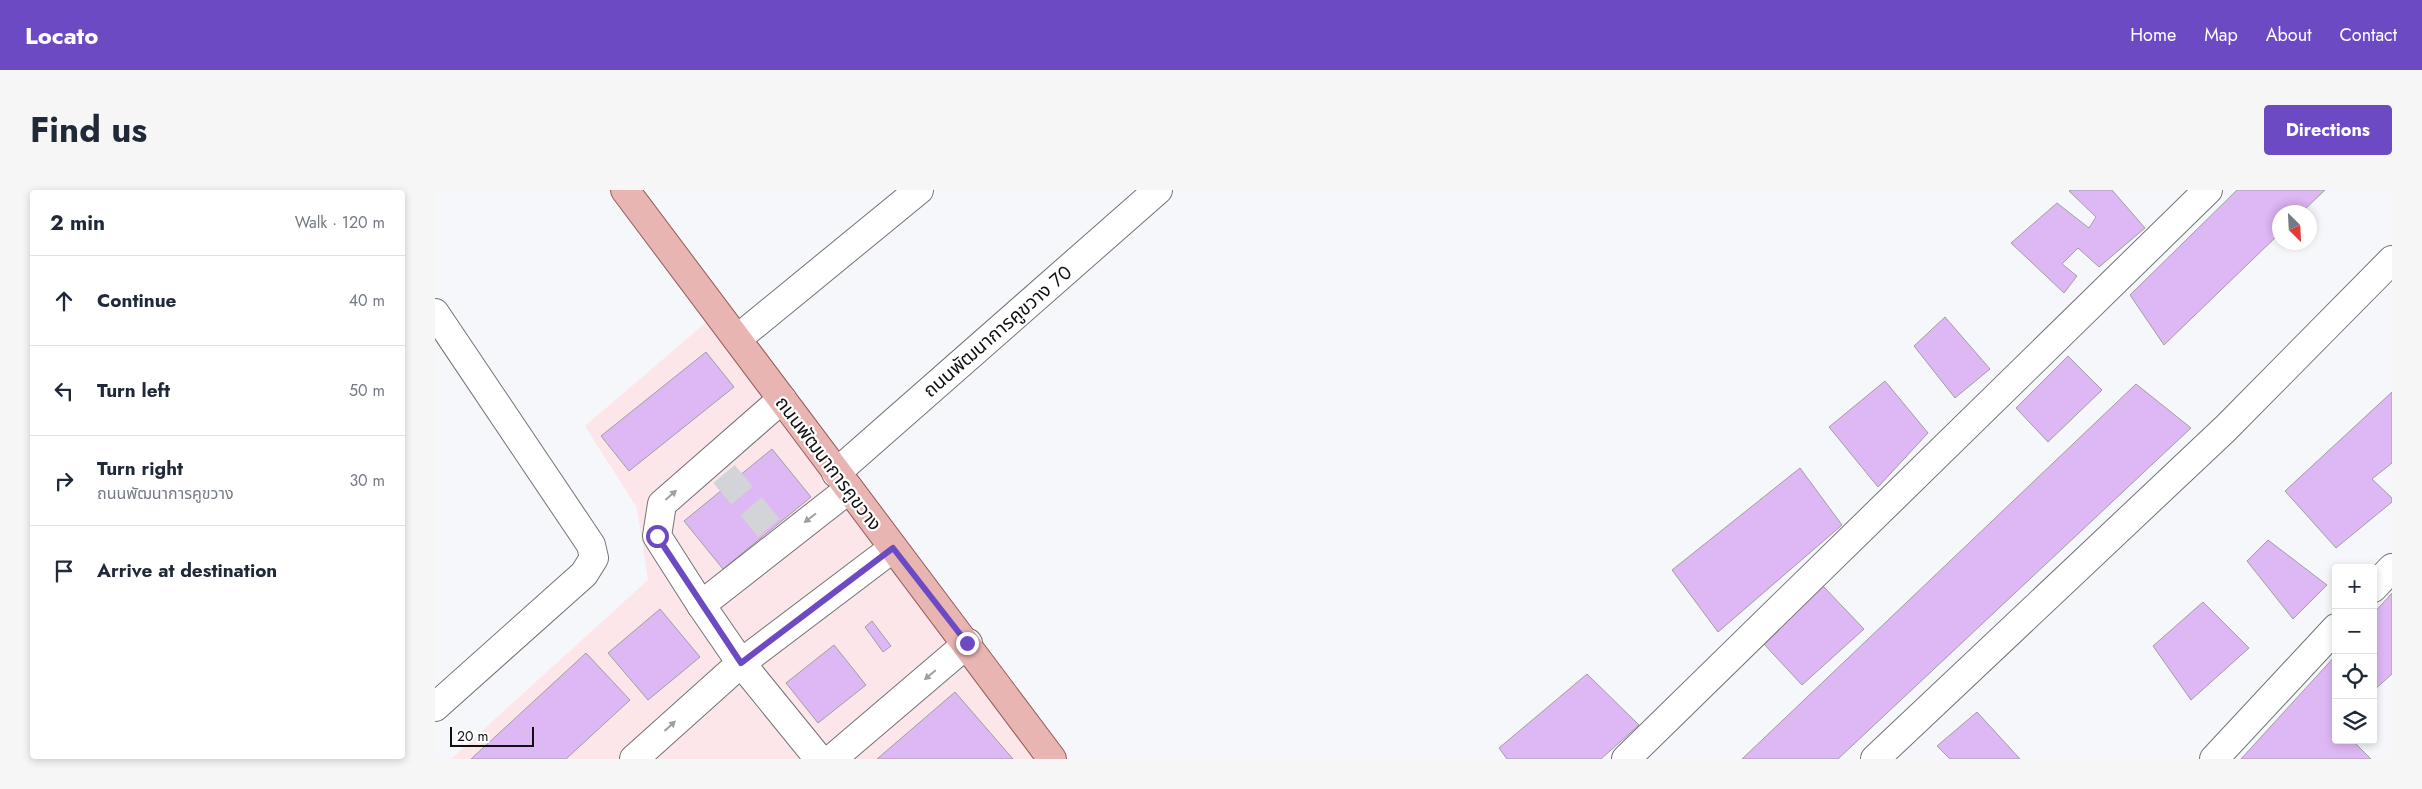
<!DOCTYPE html>
<html lang="en">
<head>
<meta charset="utf-8">
<style>
  :root { --surface:#fff; --page:#f6f6f7; --text:#1f2937; --muted:#747a83; --line:#e0e1e3; --accent:#6c4ac3 }
  body { margin:0; font-family:Jost,"Noto Sans Thai",sans-serif; background:var(--page); color:var(--text) }
  .controls { position:absolute; right:15px; bottom:15px; display:grid; overflow:hidden; border-radius:5px; box-shadow:0 2px 8px #0003 }
  .controls button { width:45px; height:45px; display:grid; place-items:center; padding:0; border:0; border-bottom:1px solid var(--line); background:var(--surface); color:var(--text); font:25px sans-serif }
  .compass { position:absolute; left:1837px; top:15px; width:45px; height:45px; border-radius:50%; background:var(--surface); box-shadow:0 2px 8px #0003; rotate:156deg }
  .scale { position:absolute; left:15px; bottom:12px; width:84px; box-sizing:border-box; padding-left:5px; border:2px solid #101011; border-top:0; font-size:14px; line-height:18px; white-space:nowrap; color:#101011; -webkit-text-stroke:4px #fff; paint-order:stroke }
  .stop { position:absolute; width:15px; height:15px; margin:-11px; border:4px solid #6c4ac3; border-radius:50%; background:#fff }
  .stop.end { background:#6c4ac3; border-color:#fff; box-shadow:0 1px 5px #0008 }
  .list { margin:0; padding:0; list-style:none }
  h2 { display:flex; justify-content:space-between; align-items:center; height:65px; margin:0; padding:0 20px; font-size:21px }
  h2 small { font-size:16px; font-weight:400; color:var(--muted) }
  .list li { display:grid; grid-template-columns:32px 1fr auto; gap:15px; align-items:center; box-sizing:border-box; height:90px; padding:0 20px; border-top:1px solid var(--line) }
  .list b { display:block; font-size:19px; white-space:nowrap }
  .list p { margin:0; font-size:16px; white-space:nowrap; color:var(--muted) }
  .list em { font-size:16px; font-style:normal; color:var(--muted) }
  .icon { flex:none; width:28px; height:28px; fill:none; stroke:currentColor; stroke-width:2; stroke-linecap:round; stroke-linejoin:round }
  .map { position:relative; flex:none; width:1957px; height:569px; overflow:hidden; border-radius:5px }
  header { display:flex; align-items:center; gap:30px; box-sizing:border-box; height:70px; padding:0 25px; background:var(--accent); color:#fff }
  header strong { font-size:24px }
  nav { display:flex; gap:28px; margin-inline-start:auto; font-size:18px }
  .intro { display:flex; align-items:center; justify-content:space-between; box-sizing:border-box; height:120px; padding:0 30px }
  h1 { margin:0; font-size:35px }
  .button { padding:12px 22px; border-radius:5px; background:var(--accent); color:#fff; font-size:18px; font-weight:700 }
  main { display:flex; gap:30px; padding:0 30px }
  aside { flex:1; background:var(--surface); border-radius:5px; box-shadow:0 2px 8px #0003 }
  .map>svg:first-child { display:block }
</style>
</head>
<body>
<header>
<strong>Locato</strong>
<nav><a>Home</a><a>Map</a><a>About</a><a>Contact</a></nav>
</header>
<div class="intro"><h1>Find us</h1><a class="button">Directions</a></div>
<main>
<aside>
<h2>2 min<small>Walk · 120 m</small></h2>
<ul class="list">
<li><svg class="icon" aria-label="ahead" viewBox="0 0 24 24"><path d="M12 20V5M6 11l6-6 6 6"/></svg><div><b>Continue</b></div><em>40 m</em></li>
<li><svg class="icon" aria-label="left" viewBox="0 0 24 24"><path d="M17 20v-9H6M10 6l-5 5 5 5"/></svg><div><b>Turn left</b></div><em>50 m</em></li>
<li><svg class="icon" aria-label="right" viewBox="0 0 24 24"><path d="M7 20v-9h11M14 6l5 5-5 5"/></svg><div><b>Turn right</b><p>ถนนพัฒนาการคูขวาง</p></div><em>30 m</em></li>
<li><svg class="icon" aria-label="arrive" viewBox="0 0 24 24"><path d="M6 21V4h12l-3 4 3 4H6"/></svg><div><b>Arrive at destination</b></div></li>
</ul>
</aside>
<div class="map">
<svg width="1957" height="569" viewBox="0 0 1957 569">
  <rect width="100%" height="100%" fill="#f5f7fa"/>
  <path fill="#fce6e9" d="M282,123L617,569H16L213,390L202,318L150,236Z"/>
  <g fill="#deb7f5" stroke="#a09fa1">
    <path d="M1637,0H1677L1710,38L1664,77L1643,58L1627,74L1642,86L1629,103L1576,53L1622,13L1654,38L1661,27L1634,1Z"/>
    <path d="M1802,0H1890L1867,22H1844V44L1729,155L1695,105Z"/>
    <path d="M1510,127L1555,179L1520,208L1479,156Z"/>
    <path d="M271,162L299,197L194,281L166,246Z"/>
    <path d="M1633,166L1667,200L1613,252L1581,218Z"/>
    <path d="M1450,191L1493,243L1443,297L1394,237Z"/>
    <path d="M1701,194L1756,238L1403,569H1307Z"/>
    <path d="M1957,202V273L1937,289L1957,308V312L1901,358L1850,301Z"/>
    <path d="M337,259L376,307L288,379L249,331Z"/>
    <path d="M1365,278L1407,335L1283,442L1237,380Z"/>
    <path d="M1833,350L1892,395L1858,429L1812,371Z"/>
    <path d="M1388,396L1429,439L1367,495L1327,452Z"/>
    <path d="M1957,403V484L1938,501V424Z"/>
    <path d="M1768,412L1814,458L1756,510L1718,456Z"/>
    <path d="M225,419L265,467L213,510L173,463Z"/>
    <path d="M437,431L456,456L448,462L430,437Z"/>
    <path d="M399,455L431,495L383,533L351,493Z"/>
    <path d="M151,463L195,510L131,569H36Z"/>
    <path d="M1901,465V550H1917L1936,569H1806Z"/>
    <path d="M1152,484L1204,535L1166,569H1072L1064,558Z"/>
    <path d="M520,502L578,569H442Z"/>
    <path d="M1542,522L1585,569H1515L1502,556Z"/>
  </g>
  <g fill="none" stroke-linecap="round" stroke-linejoin="round">
    <path stroke="#d3d4d7" stroke-width="28" stroke-dasharray="28 14" stroke-linecap="butt" d="M289,284L335,339"/>
    <g stroke="#727376" stroke-width="30">
      <g id="minor">
        <path d="M0,123L156,355L159,368L149,384L0,517"/>
        <path d="M302,149L484,0"/>
        <path d="M347,209L227,314L222,346L266,415L414,299"/>
        <path d="M401,283L723,0"/>
        <path d="M1938,398L1957,378"/>
        <path d="M266,415L306,473L384,569"/>
        <path d="M199,569L306,473L458,358"/>
        <path d="M397,569L533,453"/>
        <path d="M1191,569L1773,0"/>
        <path d="M1440,569L1791,238L1957,70"/>
        <path d="M1779,569L1901,438"/>
      </g>
    </g>
    <g stroke="#935b58" stroke-width="30">
      <path id="major" d="M190,0L617,569"/>
    </g>
    <use href="#minor" stroke="#fff" stroke-width="28"/>
    <use href="#major" stroke="#e8b5b2" stroke-width="28"/>
  </g>
  <defs><path id="oneway-solid" d="M-6-.8H1V-3.2L6.5 0L1 3.2V.8H-6Z" transform="scale(1.25)"/></defs>
  <g fill="#9f9fa0">
    <use href="#oneway-solid" transform="translate(236 305) rotate(-41)"/>
    <use href="#oneway-solid" transform="translate(375 328) rotate(143)"/>
    <use href="#oneway-solid" transform="translate(495 485) rotate(140)"/>
    <use href="#oneway-solid" transform="translate(235 536) rotate(-42)"/>
  </g>
  <g fill="none" stroke-linecap="round" stroke-linejoin="round">
    <path stroke="#6c4ac3" stroke-width="6" d="M222,346L306,473L458,358L532,453"/>
  </g>
  <g text-anchor="middle" stroke-width="4.5" stroke-linejoin="round" paint-order="stroke">
    <g font-size="19" fill="#101011" stroke="#fff">
      <text transform="translate(562 141) rotate(-41)" y="7">ถนนพัฒนาการคูขวาง 70</text>
      <text transform="translate(394 273) rotate(53)" y="7">ถนนพัฒนาการคูขวาง</text>
    </g>
  </g>
</svg>
<div class="controls">
<button>+</button>
<button>−</button>
<button><svg class="icon" aria-label="locate" viewBox="0 0 24 24"><circle cx="12" cy="12" r="6"/><path d="M12 2v4M12 18v4M2 12h4M18 12h4"/></svg></button>
<button><svg class="icon" aria-label="layers" viewBox="0 0 24 24"><path d="M12 4l9 5-9 5-9-5zM3 14l9 5 9-5"/></svg></button>
</div>
<svg class="compass" viewBox="-18 -18 36 36"><path d="M0-13l5 13h-10z" fill="#e53935"/><path d="M0 13l5-13h-10z" fill="#747a83"/></svg>
<div class="scale">20 m</div>
<div class="stop" style="left:222px;top:346px"></div>
<div class="stop end" style="left:532px;top:453px"></div>
</div>
</main>
</body>
</html>
